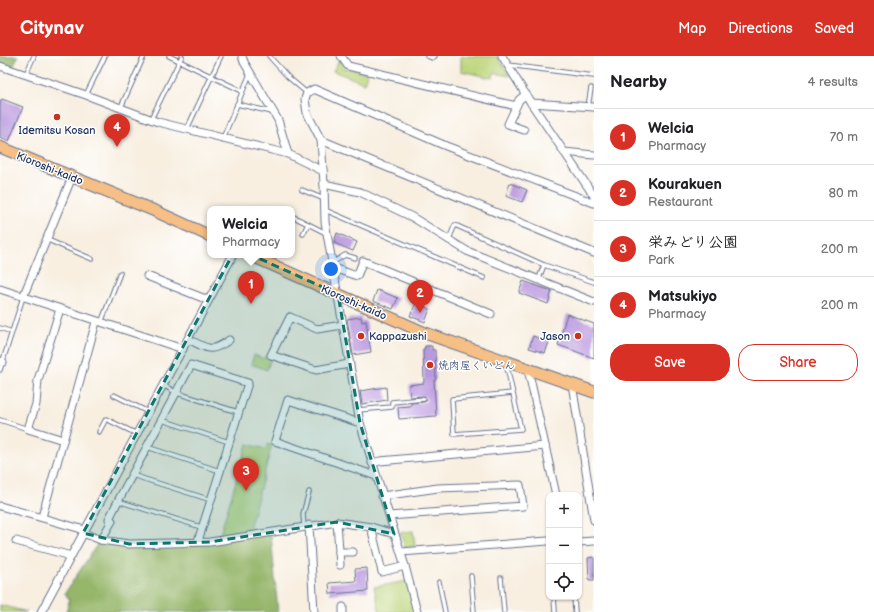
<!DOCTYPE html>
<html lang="en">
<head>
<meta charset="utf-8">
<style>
  :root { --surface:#fff; --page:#f2f2f2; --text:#202124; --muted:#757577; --line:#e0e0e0; --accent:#d93025 }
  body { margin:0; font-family:"Balsamiq Sans","Klee One",sans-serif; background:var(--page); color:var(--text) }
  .controls { position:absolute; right:12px; bottom:12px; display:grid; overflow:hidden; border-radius:8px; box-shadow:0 1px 3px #0004 }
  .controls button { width:36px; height:36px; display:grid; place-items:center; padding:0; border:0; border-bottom:1px solid var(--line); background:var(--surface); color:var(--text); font:20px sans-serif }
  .you { position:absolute; left:331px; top:213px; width:14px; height:14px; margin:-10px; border:3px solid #fff; border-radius:50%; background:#1a73e8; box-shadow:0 0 0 6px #1a73e833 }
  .badge { display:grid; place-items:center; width:26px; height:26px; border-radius:50%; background:var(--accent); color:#fff; font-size:13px; font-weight:700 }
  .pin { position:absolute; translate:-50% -33px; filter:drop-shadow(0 1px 2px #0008) }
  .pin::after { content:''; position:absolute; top:21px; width:14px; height:12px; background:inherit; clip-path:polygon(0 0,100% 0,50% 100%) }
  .popup { position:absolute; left:207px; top:150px; width:88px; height:52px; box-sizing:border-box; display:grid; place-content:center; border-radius:8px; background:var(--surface); filter:drop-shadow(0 1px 3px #0005); font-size:13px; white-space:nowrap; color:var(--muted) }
  .popup b { font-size:15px; color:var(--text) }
  .popup::after { content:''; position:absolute; left:50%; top:100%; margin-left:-8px; border:8px solid transparent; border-top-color:var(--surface) }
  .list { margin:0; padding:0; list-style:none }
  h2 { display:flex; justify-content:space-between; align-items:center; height:52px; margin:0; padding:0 16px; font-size:17px }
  h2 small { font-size:13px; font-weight:400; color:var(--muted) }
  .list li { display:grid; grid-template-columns:26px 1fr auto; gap:12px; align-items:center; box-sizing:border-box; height:56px; padding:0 16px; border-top:1px solid var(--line) }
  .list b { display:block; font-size:15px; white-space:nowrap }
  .list p { margin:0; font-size:13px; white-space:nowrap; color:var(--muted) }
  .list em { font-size:13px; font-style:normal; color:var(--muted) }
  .actions { display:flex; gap:8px; padding:12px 16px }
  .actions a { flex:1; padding:9px 0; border:1px solid var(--accent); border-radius:16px; text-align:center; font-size:14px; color:var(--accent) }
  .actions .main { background:var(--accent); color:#fff }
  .icon { flex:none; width:22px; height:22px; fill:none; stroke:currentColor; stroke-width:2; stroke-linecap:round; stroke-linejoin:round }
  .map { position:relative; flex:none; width:594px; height:556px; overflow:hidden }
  header { display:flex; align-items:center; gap:24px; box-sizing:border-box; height:56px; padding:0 20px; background:var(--accent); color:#fff }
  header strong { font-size:19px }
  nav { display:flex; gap:22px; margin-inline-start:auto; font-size:14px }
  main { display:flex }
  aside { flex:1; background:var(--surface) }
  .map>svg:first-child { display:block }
</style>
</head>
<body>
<header>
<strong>Citynav</strong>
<nav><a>Map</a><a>Directions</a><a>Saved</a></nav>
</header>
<main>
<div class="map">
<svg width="594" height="556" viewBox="0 0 594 556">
  <rect width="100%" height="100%" fill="#fff"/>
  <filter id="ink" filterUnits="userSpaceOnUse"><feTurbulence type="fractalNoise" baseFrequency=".025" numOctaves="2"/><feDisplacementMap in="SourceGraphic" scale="8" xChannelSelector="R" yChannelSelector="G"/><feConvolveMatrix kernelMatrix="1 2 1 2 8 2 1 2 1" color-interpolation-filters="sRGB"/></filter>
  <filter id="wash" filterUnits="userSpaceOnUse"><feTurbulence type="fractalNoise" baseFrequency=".012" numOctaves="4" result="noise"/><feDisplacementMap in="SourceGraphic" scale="16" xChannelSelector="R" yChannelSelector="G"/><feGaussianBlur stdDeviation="0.9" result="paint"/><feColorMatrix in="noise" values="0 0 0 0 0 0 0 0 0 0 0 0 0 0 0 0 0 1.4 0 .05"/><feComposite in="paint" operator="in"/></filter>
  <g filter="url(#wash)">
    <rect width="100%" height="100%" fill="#f8efe1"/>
    <g fill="#bdd57a" stroke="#6c826c">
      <path d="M461,0H497L510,20L494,17L492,22L461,15Z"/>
      <path d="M340,2L344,9L342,10L344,13L346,12L368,17L364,27L333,15Z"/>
      <path d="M254,299L264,303L265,300L271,302L267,314L251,308Z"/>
      <path d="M247,388L266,393L268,388L272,389L248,477L219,482Z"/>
      <path d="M413,475L415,490L405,492L400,477Z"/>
      <path d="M407,525L416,556H380L374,531Z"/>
      <path d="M0,549L27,556H0Z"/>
    </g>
    <g fill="#96b66a" stroke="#587264">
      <path d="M0,0H18L13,12L0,8Z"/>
      <path d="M271,478L278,556H66L69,544L65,537L98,487L130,491Z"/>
    </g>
    <g id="blocks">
      <g fill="#ba98df">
        <path d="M2,43L23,51L9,85L0,81V46Z"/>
        <path d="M510,127L527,134L522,146L506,140Z"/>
        <path d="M337,177L357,186L353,195L334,187Z"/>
        <path d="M523,225L552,235L548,248L519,237Z"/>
        <path d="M377,234L398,242L393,253L373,245Z"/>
        <path d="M416,247L430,253L425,266L410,260Z"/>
        <path d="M567,258L594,268V302L558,289Z"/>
        <path d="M361,261L362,266L366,265L371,296L353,299L347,263Z"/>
        <path d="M533,280L549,286L545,297L529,292Z"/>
        <path d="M425,290H432V294H435L436,324H434L436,360L399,363L398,351L411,350V347L424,346L427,344L425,340L410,341L409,329L424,327L423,293H425Z"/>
        <path d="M386,331L387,344L362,348L360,335Z"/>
        <path d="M594,501V524H589L588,502Z"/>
        <path d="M367,512L368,535L330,538L329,527L356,525L355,513Z"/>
      </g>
    </g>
  </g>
  <g filter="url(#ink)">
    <use href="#blocks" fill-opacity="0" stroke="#68728c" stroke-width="1"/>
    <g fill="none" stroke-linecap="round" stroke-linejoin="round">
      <g stroke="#68728c" stroke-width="5.5">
        <g id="lane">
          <path d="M169,0L242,35"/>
          <path d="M269,0L288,21L307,37"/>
          <path d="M427,0L432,2L435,0"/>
          <path d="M508,9L594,20"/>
          <path d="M26,18L34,0"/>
          <path d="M86,39L105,0"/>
          <path d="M237,48L272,56"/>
          <path d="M121,51L144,0"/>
          <path d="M588,51L591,32"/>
          <path d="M151,63L182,0"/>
          <path d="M187,73L221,0"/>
          <path d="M223,82L250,18"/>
          <path d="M302,134L324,143"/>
          <path d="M325,154L484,222"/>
          <path d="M294,161L326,177"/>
          <path d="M303,178L308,168"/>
          <path d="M48,184L92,203"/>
          <path d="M448,185L455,169L544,209L594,226"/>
          <path d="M332,207L345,199L355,202"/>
          <path d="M538,225L544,209"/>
          <path d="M101,267L120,217"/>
          <path d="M0,272L12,276"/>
          <path d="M506,307L521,373L454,378L452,343L513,337"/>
          <path d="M0,314L23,241"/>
          <path d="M163,329L177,337L238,356"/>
          <path d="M114,339L148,356"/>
          <path d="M358,354L392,351V346L424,343"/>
          <path d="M0,364L28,373"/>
          <path d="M162,364L229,386"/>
          <path d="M99,376L106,363L137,378"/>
          <path d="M147,391L220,415"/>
          <path d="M132,419L211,444"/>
          <path d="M118,445L201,471"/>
          <path d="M304,470L303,458L309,436"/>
          <path d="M471,520L474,556"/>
          <path d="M501,522L504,556"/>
          <path d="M439,526L445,556"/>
          <path d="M554,541L555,556"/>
          <path d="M574,541L575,556"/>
        </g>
      </g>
      <g stroke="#68728c" stroke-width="9">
        <g id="street">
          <path d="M242,0L244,6L278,64L288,98"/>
          <path d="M341,0L348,10L516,50"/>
          <path d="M502,0L531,47L594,140"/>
          <path d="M0,10L86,39L158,66L288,98L323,115"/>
          <path d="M531,47L594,51"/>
          <path d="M524,74L508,68L519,44L526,38"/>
          <path d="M321,84L594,197"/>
          <path d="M564,96L594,99"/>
          <path d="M324,128L360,136L412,161L467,195L594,246"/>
          <path d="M333,212L357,220L363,205L491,258"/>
          <path d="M147,220L208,244"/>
          <path d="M0,233L183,293"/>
          <path d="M23,241L72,121"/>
          <path d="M60,253L38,324L36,348L28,373L63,384"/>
          <path d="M343,269L317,273L290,261L271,299L316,314L349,308"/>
          <path d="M188,283C207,292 210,298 229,284"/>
          <path d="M0,305L3,306"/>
          <path d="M528,313L556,439"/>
          <path d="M572,328L594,464"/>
          <path d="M360,367L288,344L275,385L376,420"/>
          <path d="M372,407L380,405L545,390"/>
          <path d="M382,440L438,432L520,429L523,450L389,460"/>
          <path d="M0,450L85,474"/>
          <path d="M42,461L96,266"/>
          <path d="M337,466L340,509"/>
          <path d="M309,469L314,556"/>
          <path d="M371,471L382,516L405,510"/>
          <path d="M83,477L101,484L129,488L210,486L337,466L371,471L394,478"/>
          <path d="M101,484L112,465L109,463L118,445L191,309L248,327L198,485"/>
          <path d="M16,485L71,500"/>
          <path d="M579,486L594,485"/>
          <path d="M339,496H353"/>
          <path d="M401,496L548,485"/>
          <path d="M343,551V556"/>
          <path d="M41,556L233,199"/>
          <path d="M417,556L405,510L360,367L325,166L324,128L321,84L307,57L305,43L307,37L314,33L446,90L594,147"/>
        </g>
      </g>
      <g stroke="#68728c" stroke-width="13">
        <g id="primary">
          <path d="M0,91L155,155L210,180"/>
          <path d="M250,199L425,277L594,336"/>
        </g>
      </g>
      <use href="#lane" stroke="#fff" stroke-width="3.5"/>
      <use href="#street" stroke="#fff" stroke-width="7"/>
      <use href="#primary" stroke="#f5bf86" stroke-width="11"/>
    </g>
  </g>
  <path fill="#0f766e" fill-opacity="0.2" stroke="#0f766e" stroke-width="3" stroke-dasharray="8 5" stroke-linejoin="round" d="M236,192L338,238L360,367L394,478L337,466L210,486L129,488L83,477Z"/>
  <g fill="#c8321e" stroke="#fff" stroke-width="1.5">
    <circle cx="57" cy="61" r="4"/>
    <circle cx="361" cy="280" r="4"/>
    <circle cx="578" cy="280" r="4"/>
    <circle cx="430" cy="309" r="4"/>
  </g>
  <g text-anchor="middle" stroke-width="3" stroke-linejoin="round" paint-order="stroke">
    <g font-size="11" fill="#1b2f5e" stroke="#fff" text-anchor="start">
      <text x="57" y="78" text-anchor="middle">Idemitsu Kosan</text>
      <text x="369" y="284">Kappazushi</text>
      <text x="570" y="284" text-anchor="end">Jason</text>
      <text x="438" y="313">焼肉屋くいどん</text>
    </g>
    <g font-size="11" fill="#1b2f5e" stroke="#fff">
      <text transform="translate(50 112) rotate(22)" y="4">Kioroshi-kaido</text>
      <text transform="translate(354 246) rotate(24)" y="4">Kioroshi-kaido</text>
    </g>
  </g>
</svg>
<div class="controls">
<button>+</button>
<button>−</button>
<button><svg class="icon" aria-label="locate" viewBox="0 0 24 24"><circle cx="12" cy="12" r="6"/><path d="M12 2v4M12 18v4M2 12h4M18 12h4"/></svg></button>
</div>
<div class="you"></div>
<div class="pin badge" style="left:251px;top:248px">1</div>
<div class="popup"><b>Welcia</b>Pharmacy</div>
<div class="pin badge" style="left:420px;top:257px">2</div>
<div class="pin badge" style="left:246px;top:435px">3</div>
<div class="pin badge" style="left:117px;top:91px">4</div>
</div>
<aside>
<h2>Nearby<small>4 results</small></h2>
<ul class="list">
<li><span class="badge">1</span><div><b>Welcia</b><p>Pharmacy</p></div><em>70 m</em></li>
<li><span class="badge">2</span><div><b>Kourakuen</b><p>Restaurant</p></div><em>80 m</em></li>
<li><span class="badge">3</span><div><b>栄みどり公園</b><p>Park</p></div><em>200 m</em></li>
<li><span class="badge">4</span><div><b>Matsukiyo</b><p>Pharmacy</p></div><em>200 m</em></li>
</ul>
<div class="actions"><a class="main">Save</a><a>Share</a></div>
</aside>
</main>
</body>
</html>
